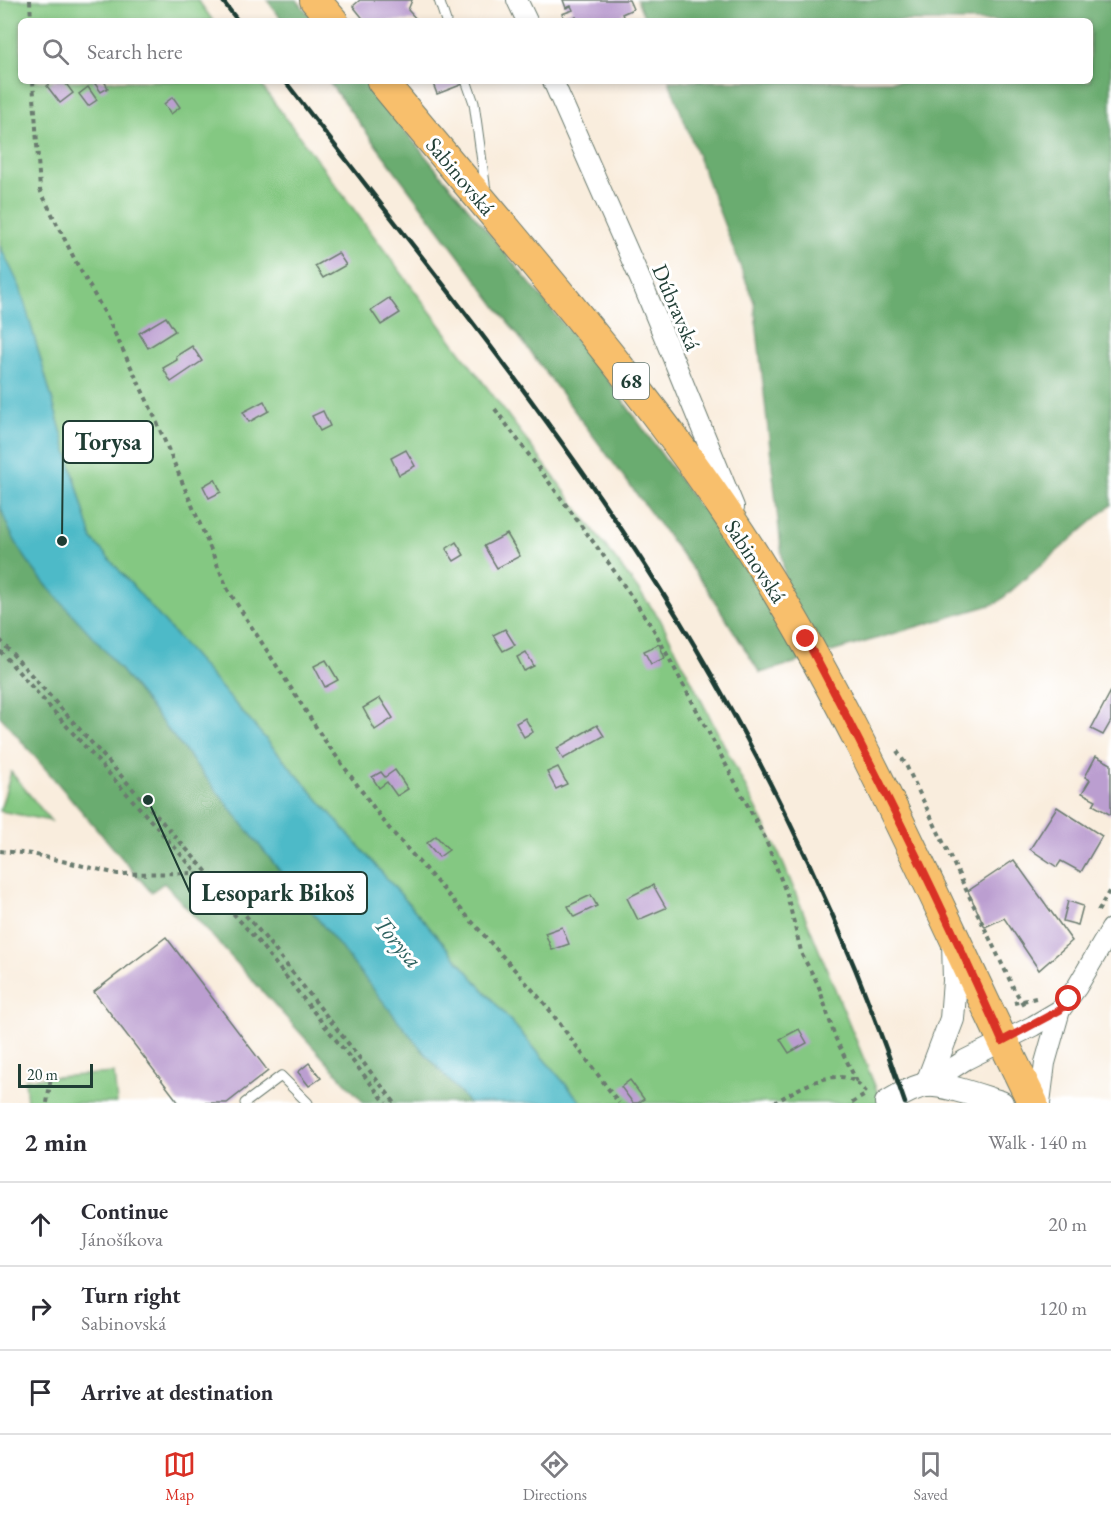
<!DOCTYPE html>
<html lang="en">
<head>
<meta charset="utf-8">
<style>
  :root { --surface:#fff; --page:#f7f7f7; --text:#2b2b33; --muted:#7c7c81; --line:#e1e1e2; --accent:#d93025 }
  body { margin:0; font-family:"EB Garamond",serif; background:var(--page); color:var(--text) }
  .scale { position:absolute; left:18px; bottom:15px; width:75px; box-sizing:border-box; padding-left:6px; border:3px solid #1f3d34; border-top:0; font-size:16px; line-height:21px; white-space:nowrap; color:#1f3d34; -webkit-text-stroke:4px #fff; paint-order:stroke }
  .stop { position:absolute; width:18px; height:18px; margin:-14px; border:4px solid #d93025; border-radius:50%; background:#fff }
  .stop.end { background:#d93025; border-color:#fff; box-shadow:0 2px 6px #0008 }
  .list { margin:0; padding:0; list-style:none }
  h2 { display:flex; justify-content:space-between; align-items:center; height:78px; margin:0; padding:0 24px; font-size:26px }
  h2 small { font-size:20px; font-weight:400; color:var(--muted) }
  .list li { display:grid; grid-template-columns:39px 1fr auto; gap:18px; align-items:center; box-sizing:border-box; height:84px; padding:0 24px; border-top:2px solid var(--line) }
  .list b { display:block; font-size:22px; white-space:nowrap }
  .list p { margin:0; font-size:20px; white-space:nowrap; color:var(--muted) }
  .list em { font-size:20px; font-style:normal; color:var(--muted) }
  .icon { flex:none; width:33px; height:33px; fill:none; stroke:currentColor; stroke-width:2; stroke-linecap:round; stroke-linejoin:round }
  .map { position:relative; flex:none; width:1111px; height:1103px; overflow:hidden }
  .search { position:absolute; background:var(--surface); box-shadow:0 3px 9px #0003; left:18px; right:18px; top:18px; height:66px; display:flex; align-items:center; gap:15px; box-sizing:border-box; padding:0 21px; border-radius:9px; color:var(--muted); font-size:22px }
  .sheet { height:330px; background:var(--surface) }
  nav { display:flex; justify-content:space-around; align-items:center; box-sizing:border-box; height:84px; border-top:2px solid var(--line); background:var(--surface); font-size:16px; color:var(--muted) }
  nav a { display:grid; justify-items:center; gap:3px }
  nav .on { color:var(--accent) }
  .map>svg:first-child { display:block }
</style>
</head>
<body>
<div class="map">
<svg width="1111" height="1103" viewBox="0 0 1111 1103">
  <rect width="100%" height="100%" fill="#fff"/>
  <filter id="ink" filterUnits="userSpaceOnUse"><feTurbulence type="fractalNoise" baseFrequency=".0167" numOctaves="2"/><feDisplacementMap in="SourceGraphic" scale="12" xChannelSelector="R" yChannelSelector="G"/><feConvolveMatrix kernelMatrix="1 2 1 2 8 2 1 2 1" color-interpolation-filters="sRGB"/></filter>
  <filter id="wash" filterUnits="userSpaceOnUse"><feTurbulence type="fractalNoise" baseFrequency=".008" numOctaves="4" result="noise"/><feDisplacementMap in="SourceGraphic" scale="24" xChannelSelector="R" yChannelSelector="G"/><feGaussianBlur stdDeviation="1.35" result="paint"/><feColorMatrix in="noise" values="0 0 0 0 0 0 0 0 0 0 0 0 0 0 0 0 0 1.4 0 .05"/><feComposite in="paint" operator="in"/></filter>
  <g filter="url(#wash)">
    <rect width="100%" height="100%" fill="#f9eddd"/>
    <g fill="#84c882" stroke="#52825b" stroke-width="1.5">
      <path d="M0,0H198L213,21H21V81H258L660,619L779,853L882,1103H582L92,539L20,288L0,246Z"/>
      <path d="M11,772L51,821L0,811Z"/>
      <path d="M114,1073L117,1103H27L25,1079Z"/>
    </g>
    <g fill="#6bac70" stroke="#457452" stroke-width="1.5">
      <path d="M267,0H297L314,21H283Z"/>
      <path d="M637,0H1111V505L997,603L760,673L706,587L328,81H364L601,370L700,508L711,500L789,620L754,302L669,81H1090V21H646Z"/>
      <path d="M0,505C18,568 72,609 111,658C213,786 314,914 416,1043L469,1103H364L164,883L151,892L0,716Z"/>
    </g>
    <path fill="#4dbac8" stroke="#367c7e" stroke-width="1.5" d="M0,246L20,287L92,539L582,1103H469L416,1043C314,914 213,786 111,658C72,609 18,568 0,505Z"/>
    <g id="blocks">
      <g fill="#bb9ed0">
        <path d="M360,0H412L408,10L418,21H365L353,6Z"/>
        <path d="M563,0H629L633,9L622,14L625,21H577L576,17L566,21L562,14L573,10L571,6L566,8Z"/>
        <path d="M53,81H64L73,93L60,103L47,86Z"/>
        <path d="M93,81H104L108,88L101,92Z"/>
        <path d="M432,81H471L437,94Z"/>
        <path d="M88,87L97,100L88,106L79,94Z"/>
        <path d="M173,97L180,107L171,114L164,104Z"/>
        <path d="M338,253L346,265L323,278L315,266Z"/>
        <path d="M389,298L400,313L381,325L371,310Z"/>
        <path d="M166,317L175,331L148,348L139,333Z"/>
        <path d="M192,346L202,361L171,382L163,368L177,360L176,356Z"/>
        <path d="M264,401L269,411L249,422L243,412Z"/>
        <path d="M323,411L330,426L320,431L312,416Z"/>
        <path d="M406,450L415,466L399,475L391,458Z"/>
        <path d="M215,479L221,492L209,498L203,486Z"/>
        <path d="M507,534L520,556L497,568L484,546Z"/>
        <path d="M456,542L464,555L454,561L446,549Z"/>
        <path d="M505,629L515,645L503,651L493,635Z"/>
        <path d="M659,644L665,658L651,664L644,651Z"/>
        <path d="M526,652L534,666L524,671L517,657Z"/>
        <path d="M326,660L338,680L325,687L314,666Z"/>
        <path d="M1111,691V721L1103,735L1091,729Z"/>
        <path d="M380,698L393,718L375,730L363,708Z"/>
        <path d="M525,718L533,732L524,737L516,723Z"/>
        <path d="M597,725L604,736L563,759L557,748Z"/>
        <path d="M1096,756L1111,764V815L1093,805L1096,800L1082,793L1090,780L1085,777Z"/>
        <path d="M558,767L567,784L556,789L547,772Z"/>
        <path d="M395,770L408,789L397,796L387,782L379,788L372,777L381,772L385,777Z"/>
        <path d="M1057,807L1102,836L1081,872L1061,861L1057,867L1030,849Z"/>
        <path d="M436,836L449,850L439,857L427,843Z"/>
        <path d="M1014,860L1072,941L1039,970L1004,918L985,927L968,891Z"/>
        <path d="M653,885L666,908L638,920L627,898Z"/>
        <path d="M591,895L597,906L574,917L568,906Z"/>
        <path d="M1068,901L1083,906L1078,925L1063,921Z"/>
        <path d="M562,927L569,944L552,950L545,933Z"/>
        <path d="M166,937L268,1071L227,1103H179L94,992Z"/>
        <path d="M799,1029L807,1043L789,1053L780,1039Z"/>
        <path d="M309,1063L321,1078L309,1086L298,1072Z"/>
        <path d="M630,1080L644,1099L638,1103H633L621,1087Z"/>
      </g>
    </g>
  </g>
  <g filter="url(#ink)">
    <use href="#blocks" fill-opacity="0" stroke="#6b7b6f" stroke-width="1.5"/>
    <g fill="none" stroke-linecap="round" stroke-linejoin="round">
      <g stroke="#6b7b6f" stroke-width="11">
        <g id="service">
          <path d="M439,0L446,21"/>
          <path d="M467,83L474,103L486,191"/>
          <path d="M245,1103L281,1076L308,1103"/>
        </g>
      </g>
      <g stroke="#6b7b6f" stroke-width="22">
        <g id="minor">
          <path d="M517,0L527,21"/>
          <path d="M553,81L645,290L734,507"/>
          <path d="M927,1085L965,1060L1033,1026L1060,1010L1077,987L1111,929"/>
          <path d="M1040,1103L1045,1063L1060,1010"/>
        </g>
      </g>
      <g stroke="#6b7b6f" stroke-width="26">
        <g id="tertiary">
          <path d="M927,1085L952,1019L955,981L954,942"/>
          <path d="M887,1103C898,1096 913,1087 926,1085C944,1083 984,1098 1001,1103"/>
        </g>
      </g>
      <g stroke="#6b7b6f" stroke-width="32">
        <g id="primary">
          <path d="M315,0L333,21"/>
          <path d="M382,81C510,237 648,387 756,558C865,731 943,920 1033,1103"/>
        </g>
      </g>
      <g stroke="#6b7b6f" stroke-width="4" stroke-dasharray="4.5 4.5" stroke-linecap="butt">
        <path d="M30,0L31,21"/>
        <path d="M33,81L40,190L77,264L107,317L152,411L228,590L323,738L388,827L545,1004L619,1103"/>
        <path d="M495,409L608,562L654,630L765,838L787,895L802,955L818,984L835,1037L857,1082"/>
        <path d="M0,640L263,935L395,1103"/>
        <path d="M0,651L256,939L386,1103"/>
        <path d="M897,751L905,763L1014,989L1025,1007"/>
        <path d="M0,851L32,854L118,874L197,873"/>
        <path d="M1098,911L1111,888"/>
        <path d="M1014,1003L1036,998"/>
        <path d="M47,1103L51,1077"/>
        <path d="M774,1103C794,1091 835,1065 857,1083C861,1085 864,1090 867,1093"/>
        <path d="M852,1103L865,1095"/>
      </g>
      <use href="#service" stroke="#fff" stroke-width="9"/>
      <use href="#minor" stroke="#fff" stroke-width="20"/>
      <use href="#tertiary" stroke="#fff" stroke-width="24"/>
      <use href="#primary" stroke="#f8bf6c" stroke-width="30"/>
      <g stroke="#1f3d34" stroke-width="4.5">
        <path d="M222,0L238,21"/>
        <path d="M285,81C399,229 518,374 622,530C738,704 839,905 905,1103"/>
      </g>
    </g>
  </g>
  <g fill="none" stroke-linecap="round" stroke-linejoin="round" filter="url(#ink)">
    <path stroke="#d93025" stroke-width="8" d="M806,639C876,771 942,904 1002,1041L1060,1010L1069,999"/>
  </g>
  <g text-anchor="middle" stroke-width="6" stroke-linejoin="round" paint-order="stroke">
    <rect fill="#fff" stroke="#627771" stroke-width="1.5" x="613" y="363" width="36" height="36" rx="4.5"/>
    <g font-size="21" font-weight="bold" fill="#1f3d34">
      <text x="631" y="388">68</text>
    </g>
    <g font-size="22" fill="#1f3d34" stroke="#fff">
      <text transform="translate(461 176) rotate(50)" y="8">Sabinovská</text>
      <text transform="translate(677 307) rotate(67)" y="8">Dúbravská</text>
      <text transform="translate(756 561) rotate(57)" y="8">Sabinovská</text>
    </g>
    <g font-size="24" font-style="italic" fill="#2d6260" stroke="#fff">
      <text transform="translate(398 942) rotate(50)" y="8">Torysa</text>
    </g>
  </g>
  <path fill="none" stroke="#1f3d34" stroke-width="2" d="M62 541L63 442M148 800L190 893"/>
  <g fill="#1f3d34" stroke="#fff" stroke-width="2">
    <circle cx="62" cy="541" r="6"/>
    <circle cx="148" cy="800" r="6"/>
  </g>
  <g fill="#fff" stroke="#1f3d34" stroke-width="2">
    <rect x="63" y="421" width="90" height="42" rx="6"/>
    <rect x="190" y="872" width="177" height="42" rx="6"/>
  </g>
  <g font-size="24" text-anchor="middle" font-weight="bold" fill="#1f3d34">
    <text x="108" y="450">Torysa</text>
    <text x="278" y="901">Lesopark Bikoš</text>
  </g>
</svg>
<div class="scale">20 m</div>
<div class="stop" style="left:1069px;top:999px"></div>
<div class="stop end" style="left:806px;top:639px"></div>
<div class="search"><svg class="icon" aria-label="search" viewBox="0 0 24 24"><circle cx="10" cy="10" r="6"/><path d="M15 15l6 6"/></svg>Search here</div>
</div>
<section class="sheet">
<h2>2 min<small>Walk · 140 m</small></h2>
<ul class="list">
<li><svg class="icon" aria-label="ahead" viewBox="0 0 24 24"><path d="M12 20V5M6 11l6-6 6 6"/></svg><div><b>Continue</b><p>Jánošíkova</p></div><em>20 m</em></li>
<li><svg class="icon" aria-label="right" viewBox="0 0 24 24"><path d="M7 20v-9h11M14 6l5 5-5 5"/></svg><div><b>Turn right</b><p>Sabinovská</p></div><em>120 m</em></li>
<li><svg class="icon" aria-label="arrive" viewBox="0 0 24 24"><path d="M6 21V4h12l-3 4 3 4H6"/></svg><div><b>Arrive at destination</b></div></li>
</ul>
</section>
<nav>
<a class="on"><svg class="icon" aria-label="map" viewBox="0 0 24 24"><path d="M3 6l6-2 6 2 6-2v14l-6 2-6-2-6 2zM9 4v14M15 6v14"/></svg>Map</a>
<a><svg class="icon" aria-label="directions" viewBox="0 0 24 24"><path d="M12 3l9 9-9 9-9-9zM9 14v-3h6M13 9l2 2-2 2"/></svg>Directions</a>
<a><svg class="icon" aria-label="saved" viewBox="0 0 24 24"><path d="M7 4h10v16l-5-4-5 4z"/></svg>Saved</a>
</nav>
</body>
</html>
